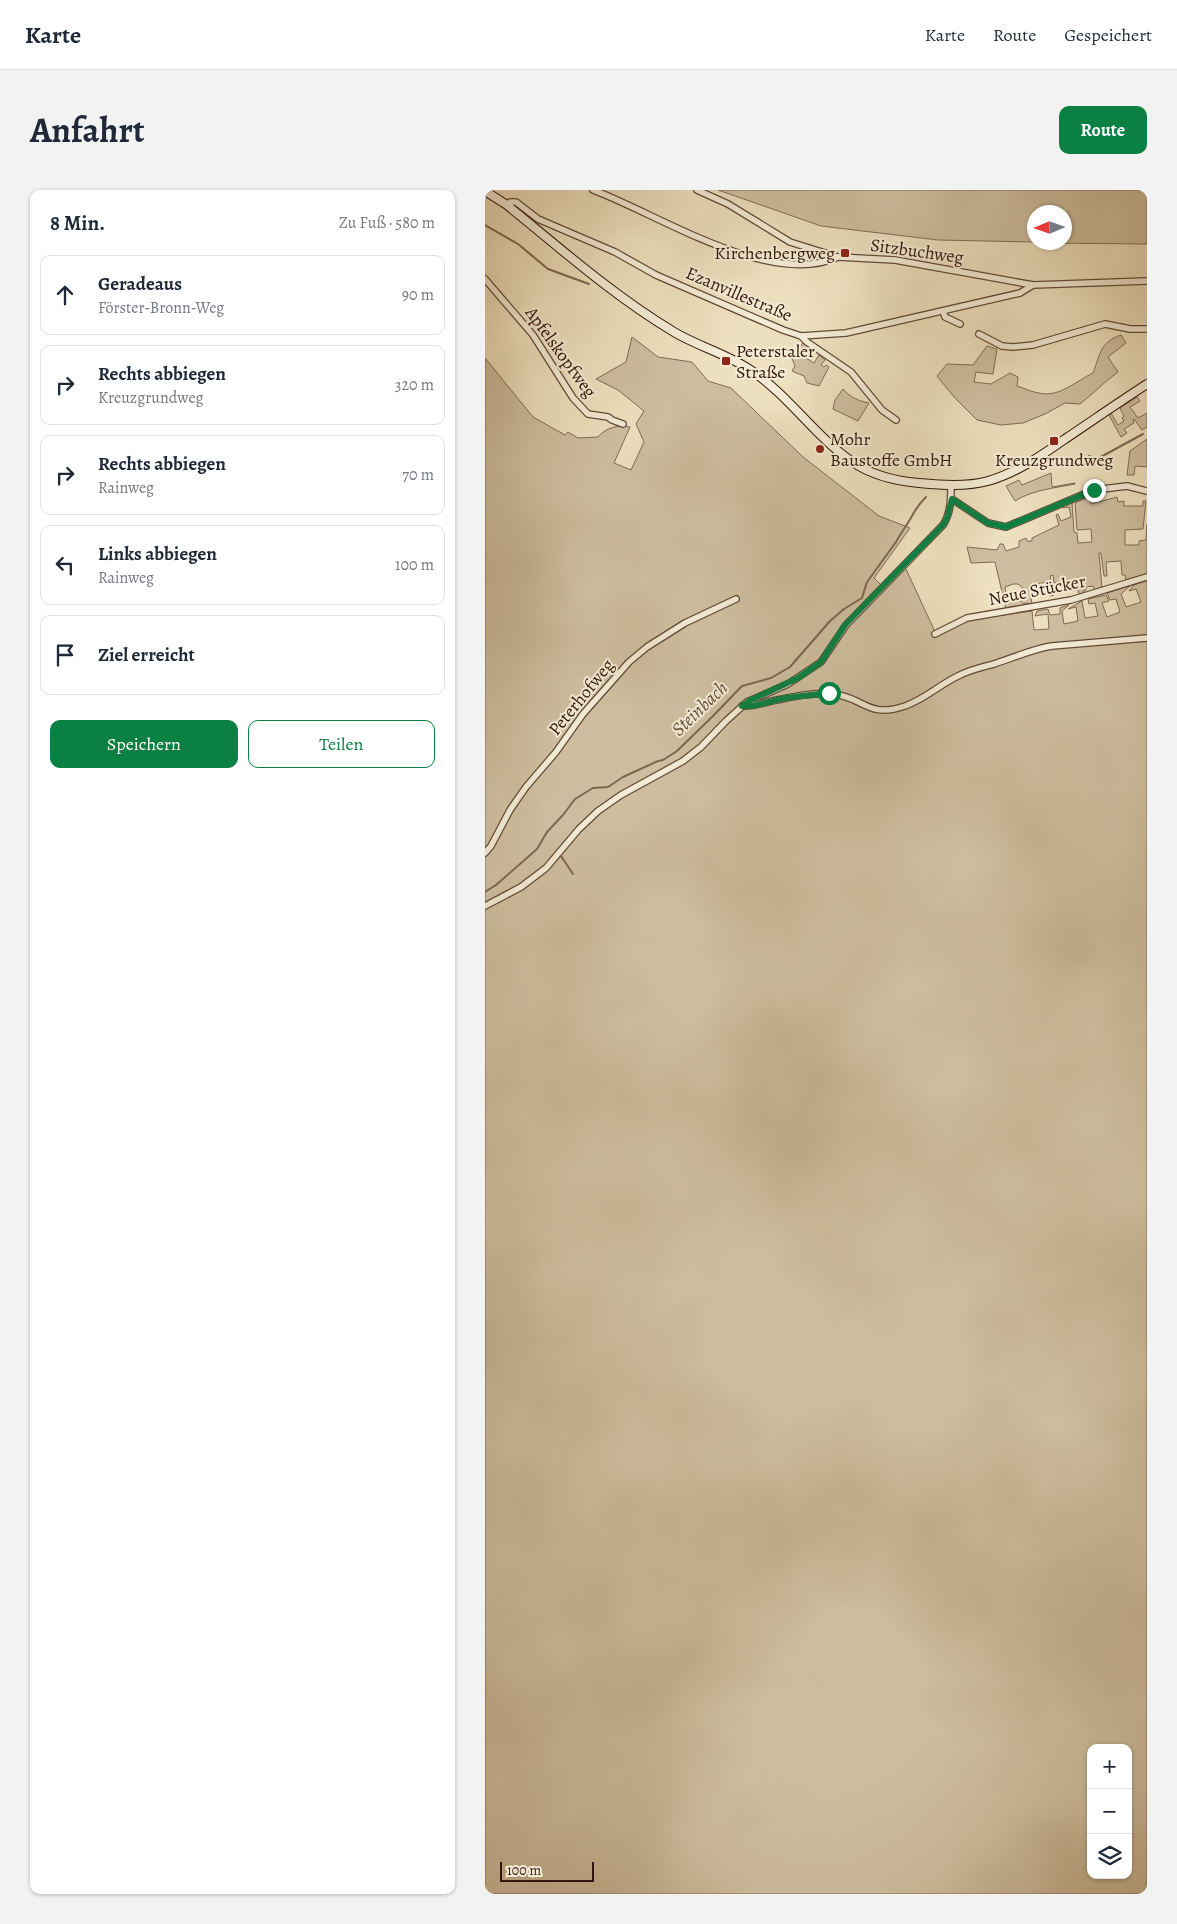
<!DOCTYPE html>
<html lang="de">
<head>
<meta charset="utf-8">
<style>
  :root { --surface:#fff; --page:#f2f2f3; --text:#1f2937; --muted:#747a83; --line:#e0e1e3; --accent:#0b8043 }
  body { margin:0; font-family:Alegreya,serif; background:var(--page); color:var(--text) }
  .controls { position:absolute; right:15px; bottom:15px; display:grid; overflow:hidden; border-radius:10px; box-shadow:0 1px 4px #0004 }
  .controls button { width:45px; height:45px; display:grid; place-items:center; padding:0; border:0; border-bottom:1px solid var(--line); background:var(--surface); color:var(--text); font:25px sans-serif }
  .compass { position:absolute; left:542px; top:15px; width:45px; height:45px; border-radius:50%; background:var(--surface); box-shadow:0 1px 4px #0004; rotate:268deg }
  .scale { position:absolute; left:15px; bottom:12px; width:94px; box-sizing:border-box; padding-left:5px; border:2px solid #34170a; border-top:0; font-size:14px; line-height:18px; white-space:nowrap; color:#34170a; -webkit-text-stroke:4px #f3ebd5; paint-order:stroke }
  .stop { position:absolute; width:15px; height:15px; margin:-11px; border:4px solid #0b8043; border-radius:50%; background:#fff }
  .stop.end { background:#0b8043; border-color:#fff; box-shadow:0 1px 5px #0008 }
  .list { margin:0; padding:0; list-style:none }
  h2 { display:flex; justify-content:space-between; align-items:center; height:65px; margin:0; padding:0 20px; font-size:21px }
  h2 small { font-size:16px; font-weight:400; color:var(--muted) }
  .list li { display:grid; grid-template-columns:32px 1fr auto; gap:15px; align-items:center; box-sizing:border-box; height:80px; margin:0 10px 10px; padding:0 10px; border:1px solid var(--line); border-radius:10px }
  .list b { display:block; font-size:19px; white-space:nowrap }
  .list p { margin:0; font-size:16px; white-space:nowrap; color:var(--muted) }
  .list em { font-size:16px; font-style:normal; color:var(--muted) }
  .actions { display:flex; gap:10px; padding:15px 20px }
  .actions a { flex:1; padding:11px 0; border:1px solid var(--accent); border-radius:10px; text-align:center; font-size:18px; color:var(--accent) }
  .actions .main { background:var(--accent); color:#fff }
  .icon { flex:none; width:28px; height:28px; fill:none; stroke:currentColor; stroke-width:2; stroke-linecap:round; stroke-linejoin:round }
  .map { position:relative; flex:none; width:662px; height:1704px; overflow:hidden; border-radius:10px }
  header { display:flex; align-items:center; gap:30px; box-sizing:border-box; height:70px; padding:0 25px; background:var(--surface); border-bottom:1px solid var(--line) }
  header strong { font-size:24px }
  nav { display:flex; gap:28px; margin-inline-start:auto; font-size:18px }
  .intro { display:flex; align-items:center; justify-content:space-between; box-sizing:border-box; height:120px; padding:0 30px }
  h1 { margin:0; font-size:35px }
  .button { padding:12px 22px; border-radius:10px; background:var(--accent); color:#fff; font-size:18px; font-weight:700 }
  main { display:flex; gap:30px; padding:0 30px }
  aside { flex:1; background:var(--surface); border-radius:10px; box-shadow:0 1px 4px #0004 }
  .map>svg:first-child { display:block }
</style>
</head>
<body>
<header>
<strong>Karte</strong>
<nav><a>Karte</a><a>Route</a><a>Gespeichert</a></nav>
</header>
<div class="intro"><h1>Anfahrt</h1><a class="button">Route</a></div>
<main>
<aside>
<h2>8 Min.<small>Zu Fuß · 580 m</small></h2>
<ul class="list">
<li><svg class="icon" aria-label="ahead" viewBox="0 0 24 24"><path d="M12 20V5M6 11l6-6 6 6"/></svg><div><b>Geradeaus</b><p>Förster-Bronn-Weg</p></div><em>90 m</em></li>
<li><svg class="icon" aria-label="right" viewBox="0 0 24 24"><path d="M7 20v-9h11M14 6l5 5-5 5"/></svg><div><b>Rechts abbiegen</b><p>Kreuzgrundweg</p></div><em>320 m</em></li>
<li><svg class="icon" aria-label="right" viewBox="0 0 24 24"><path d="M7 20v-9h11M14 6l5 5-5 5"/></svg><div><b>Rechts abbiegen</b><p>Rainweg</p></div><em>70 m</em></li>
<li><svg class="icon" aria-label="left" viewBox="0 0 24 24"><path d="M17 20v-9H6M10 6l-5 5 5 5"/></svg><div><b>Links abbiegen</b><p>Rainweg</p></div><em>100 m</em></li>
<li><svg class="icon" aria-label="arrive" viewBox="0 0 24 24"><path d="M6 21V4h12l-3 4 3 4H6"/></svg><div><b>Ziel erreicht</b></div></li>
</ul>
<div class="actions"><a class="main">Speichern</a><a>Teilen</a></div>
</aside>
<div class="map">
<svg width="662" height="1704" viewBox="0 0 662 1704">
  <rect width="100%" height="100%" fill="#ede0be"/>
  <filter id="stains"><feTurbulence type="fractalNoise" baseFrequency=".004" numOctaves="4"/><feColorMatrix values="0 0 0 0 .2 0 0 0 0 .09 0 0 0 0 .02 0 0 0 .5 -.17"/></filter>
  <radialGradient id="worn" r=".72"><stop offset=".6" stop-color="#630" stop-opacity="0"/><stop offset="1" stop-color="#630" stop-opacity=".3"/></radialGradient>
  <g fill="#cebe9f" stroke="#816a54" fill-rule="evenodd">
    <path d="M233,0H662V54L556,53L580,52V22H550L549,52L453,50L336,36Z"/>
    <path d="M636,145L641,153L623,167L633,182C619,192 609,203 595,214L580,213L560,224L538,233L516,235L492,230L469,207L452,186L462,174L488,175L502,156L512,159L508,184L491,182L489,192L506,194L525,183L533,187L532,196C539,198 546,202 554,203C574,208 591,191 608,183C615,165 615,152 636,145Z"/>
    <path d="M147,147L173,167L207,172L223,191L246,198L318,267L394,326L425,338L389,388L399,398L420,377L452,446L483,430L547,421L549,440L564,439L563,424L550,426L552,421L563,419L565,425L575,424V418L584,415L577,421L579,434L593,431L591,417L583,419L597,411L600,428L613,426L610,413L604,414L603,409L621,405L624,411L617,413L622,427L635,422L631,409L625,410L622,403L646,395L636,404L641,417L656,412L651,399L644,401L649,395L662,390V1704H0V168L48,227L80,245L83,242L93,248L113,247C120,238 134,234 145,237L129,273L146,280L159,252L151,234L159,221L133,200L111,189L141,172ZM606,1558H643V1685H606Z"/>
    <path d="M318,153L326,157L321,168L329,173L334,165L340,170L336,175L339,177L341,175L344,177L334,196L322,193L319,186L307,181L310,176L306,166Z"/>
    <path d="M358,199C365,207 373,211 384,213L373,231L348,219L350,210Z"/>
    <path d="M652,207L655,211L645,217L653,228L662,223V237L657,240L649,229L648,230L649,233L639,239L642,243L636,247L624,225L626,223L633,235L639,231L637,228L639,226L635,218Z"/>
    <path d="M662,249V277L650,276L649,285H642L645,261Z"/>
    <path d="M566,283L567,297L590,293V294C570,298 547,300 530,311L521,296L534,290L537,295Z"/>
    <path d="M604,307L606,314L632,307L633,312L639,311V316H658V311H661L658,339L640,340V355H654V351L661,350L662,334V384L641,390L640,385H637L636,371L621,372L622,386H619L616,363H614L617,398L610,401L608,396L601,397V400L598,401V404H594L593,400L585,399L583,391L569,393L568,385L565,386L569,405L565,406L563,392L545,395L547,415L542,413L537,414L535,417L521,419L510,372L486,373L482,357L512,360L515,354H518L521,361L534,357V351L541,348L542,351H547V348L574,335L571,325L573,324L576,331L586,327L584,317L578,318V316L587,312L589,342L592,343L593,353L607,352L606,339L592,340L590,313ZM528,394H533L537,397L540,408L538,411L522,412L520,397Z"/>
  </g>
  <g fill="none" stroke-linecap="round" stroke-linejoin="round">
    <g stroke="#7d6751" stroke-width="2">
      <path d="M0,35L33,54L63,79L104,94"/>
      <path d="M604,266L612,269L658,244"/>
      <path d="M76,666L88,684"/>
      <path d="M0,702L11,695L52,659L62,642L78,625L90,609L108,598L123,597L138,587L173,571L178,570L192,561L229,525L257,496L286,488L305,477L345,431L359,419L377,408L382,392L411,352C415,344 420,338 424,331C431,320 430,318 441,307"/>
    </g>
    <g stroke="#624937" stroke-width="8">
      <g id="street">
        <path d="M108,0C173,24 284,98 353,67"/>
        <path d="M212,0L243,14L305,52L353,67L410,70L548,95L662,91"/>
        <path d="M22,15L25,12H31L53,29L130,62L171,85L298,140L316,146L361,143L535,103L548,95"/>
        <path d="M0,89L48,145L88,208L103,224L123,227L127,230L138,234"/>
        <path d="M458,121L460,127L475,134"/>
        <path d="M494,144L517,156L528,157L548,155L620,134L645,139H662"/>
        <path d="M316,146L322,152L366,182L397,220L411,230"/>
        <path d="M467,309L503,333L521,337L609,300L642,296L662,301"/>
        <path d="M450,444L482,428L586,410L662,387"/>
        <path d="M257,516C268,517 277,513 287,511C306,507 329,502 348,504C379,507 382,529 420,516C440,509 454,495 473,486C484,480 497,477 509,474C528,468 547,459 567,456L662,448"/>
        <path d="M0,663L6,656L25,620L41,597L71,562L98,524L144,472L162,457L200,433L251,409"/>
        <path d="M0,716L36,697L61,678L94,639L113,621L136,605L198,571L216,557L241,531L262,512L303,494L336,472L361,435L458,335C466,323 466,308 466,294"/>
      </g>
    </g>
    <g stroke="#34170a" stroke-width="10">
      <path id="secondary" d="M0,1L22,15C76,59 129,106 189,142C214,157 243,164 267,181C304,206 329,245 366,271C386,285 410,291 434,293C456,295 481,297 503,291C531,283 556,266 580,249C607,231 634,212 662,194"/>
    </g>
    <use href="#street" stroke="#f3ebd5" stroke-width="5.5"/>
    <use href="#secondary" stroke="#f3ebd5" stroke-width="8"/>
  </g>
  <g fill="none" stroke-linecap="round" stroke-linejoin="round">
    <path stroke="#0b8043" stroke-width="6" d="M344,503L300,508L268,516H257L266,510L313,488L336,472L360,435L458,335L462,328L467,309L503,333L521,337L609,300"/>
  </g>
  <g fill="#8f2418" stroke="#f3ebd5" stroke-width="2">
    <rect x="355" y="58" width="10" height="10" rx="2.5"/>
    <rect x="236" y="166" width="10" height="10" rx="2.5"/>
    <rect x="564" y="246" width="10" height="10" rx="2.5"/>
    <circle cx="335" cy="259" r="5"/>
  </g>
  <g text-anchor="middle" stroke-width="4" stroke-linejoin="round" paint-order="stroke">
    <g font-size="18" fill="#34170a" stroke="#f3ebd5">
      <text transform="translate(432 61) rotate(8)" y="6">Sitzbuchweg</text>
      <text transform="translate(254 104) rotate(23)" y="6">Ezanvillestraße</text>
      <text transform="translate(76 162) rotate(54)" y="6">Apfelskopfweg</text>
      <text transform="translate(552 400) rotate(-11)" y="6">Neue Stücker</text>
      <text transform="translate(96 507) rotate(-51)" y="6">Peterhofweg</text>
    </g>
    <g font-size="18" fill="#34170a" stroke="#f3ebd5" text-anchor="start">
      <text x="350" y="69" text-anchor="end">Kirchenbergweg</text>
      <text x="251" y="167">Peterstaler<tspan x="251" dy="21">Straße</tspan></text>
      <text x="345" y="255">Mohr<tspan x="345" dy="21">Baustoffe GmbH</tspan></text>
      <text x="569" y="276" text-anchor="middle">Kreuzgrundweg</text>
    </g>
    <g font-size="19" font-style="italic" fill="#654c3a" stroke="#f3ebd5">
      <text transform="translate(214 518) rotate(-44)" y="7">Steinbach</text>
    </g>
  </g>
  <rect width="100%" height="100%" filter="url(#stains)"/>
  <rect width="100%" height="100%" fill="url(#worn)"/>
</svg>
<div class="controls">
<button>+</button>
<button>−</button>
<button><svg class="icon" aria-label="layers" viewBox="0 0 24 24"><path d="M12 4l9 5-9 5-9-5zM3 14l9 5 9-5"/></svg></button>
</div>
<svg class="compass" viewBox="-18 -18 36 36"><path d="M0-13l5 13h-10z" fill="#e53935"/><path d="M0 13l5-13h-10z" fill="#747a83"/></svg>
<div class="scale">100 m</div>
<div class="stop" style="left:344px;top:503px"></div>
<div class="stop end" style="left:609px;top:300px"></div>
</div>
</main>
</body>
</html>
